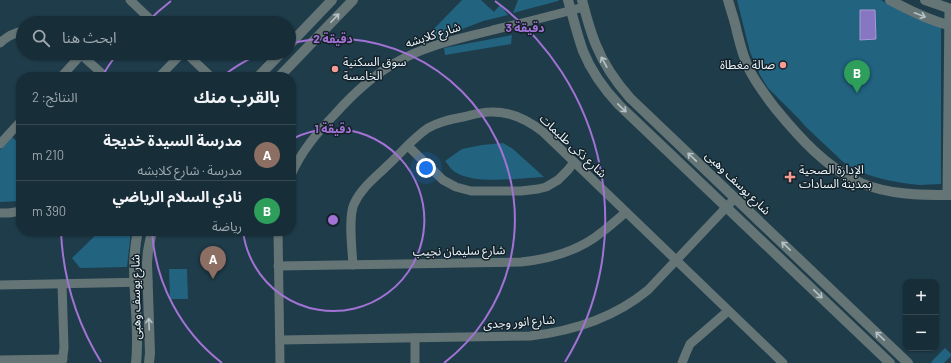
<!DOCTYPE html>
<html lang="ar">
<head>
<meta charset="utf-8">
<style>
  :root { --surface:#172d38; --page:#243943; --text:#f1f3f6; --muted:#9ea8ae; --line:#364953; --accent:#1a73e8 }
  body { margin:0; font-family:Barlow,"Noto Sans Arabic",sans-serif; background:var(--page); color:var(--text); direction:rtl }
  .controls { position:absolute; right:12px; bottom:12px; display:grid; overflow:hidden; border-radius:8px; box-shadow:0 1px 3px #0004 }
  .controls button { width:36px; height:36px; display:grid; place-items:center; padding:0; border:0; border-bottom:1px solid var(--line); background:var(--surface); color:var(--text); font:20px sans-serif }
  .you { position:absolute; left:426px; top:168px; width:14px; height:14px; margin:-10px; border:3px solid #fff; border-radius:50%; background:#1a73e8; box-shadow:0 0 0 6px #1a73e833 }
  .badge { display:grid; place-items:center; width:26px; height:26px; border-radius:50%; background:var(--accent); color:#fff; font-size:13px; font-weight:700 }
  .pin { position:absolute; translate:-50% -33px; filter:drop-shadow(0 1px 2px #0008) }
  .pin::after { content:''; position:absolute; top:21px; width:14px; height:12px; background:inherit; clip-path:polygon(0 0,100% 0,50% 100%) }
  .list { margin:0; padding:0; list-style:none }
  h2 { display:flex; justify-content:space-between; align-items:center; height:52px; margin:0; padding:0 16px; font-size:17px }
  h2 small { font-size:13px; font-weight:400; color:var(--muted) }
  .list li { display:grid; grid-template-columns:26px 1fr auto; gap:12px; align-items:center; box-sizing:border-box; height:56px; padding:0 16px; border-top:1px solid var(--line) }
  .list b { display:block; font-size:15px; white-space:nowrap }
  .list p { margin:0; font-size:13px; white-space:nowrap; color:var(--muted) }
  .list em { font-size:13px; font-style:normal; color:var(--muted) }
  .icon { flex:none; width:22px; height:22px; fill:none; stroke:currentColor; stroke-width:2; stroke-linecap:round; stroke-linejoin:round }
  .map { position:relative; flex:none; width:951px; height:363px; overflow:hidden; direction:ltr }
  .search { position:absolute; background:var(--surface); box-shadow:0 1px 3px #0004; left:16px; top:16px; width:280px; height:44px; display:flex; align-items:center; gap:10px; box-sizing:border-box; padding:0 14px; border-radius:22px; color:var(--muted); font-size:15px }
  .panel { position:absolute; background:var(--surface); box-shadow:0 1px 3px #0004; left:16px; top:72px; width:280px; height:164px; border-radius:16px; direction:rtl }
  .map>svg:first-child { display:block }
</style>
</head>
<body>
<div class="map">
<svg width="951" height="363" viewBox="0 0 951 363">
  <rect width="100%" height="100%" fill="#1f3c4a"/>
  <g fill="#226380">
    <path d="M462,0H481L494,12L500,5L508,15L483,21L437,39L430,33Z"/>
    <path d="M518,0H559L558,1L513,13Z"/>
    <path d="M737,0H881L906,14L941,27V184C934,184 927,185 920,185C896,183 859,176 841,160L805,126L799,119L768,88L760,75L750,52Z"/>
    <path d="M512,35L511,44L445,55L444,48Z"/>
    <path d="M11,136L21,145V201L0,202V150Z"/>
    <path d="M503,143L513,149L544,177C521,178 474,185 455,172C451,170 448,164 445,161L462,149L482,145Z"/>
    <path d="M100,231H131L127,267L80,268L72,258Z"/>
    <path d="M169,269H187L188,299H170Z"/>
    <path d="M945,348L951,354V356L944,363H932L931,362Z"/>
  </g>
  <path fill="#8776c2" stroke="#a49cd4" d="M860,10H875L876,39L860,40Z"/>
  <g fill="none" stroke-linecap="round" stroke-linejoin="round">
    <g stroke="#657576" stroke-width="9">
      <path d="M130,0L154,23"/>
      <path d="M0,43C7,36 14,33 23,31"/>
      <path d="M79,53L106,77"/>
      <path d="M186,53L211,77"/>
      <path d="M61,77L81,55"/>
      <path d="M159,77L182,53"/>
      <path d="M0,144L21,121"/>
      <path d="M408,146L443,180L456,187L471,191H521L538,189L546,187L558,180L568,170L574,162"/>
      <path d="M291,175C302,150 317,133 335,114C353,94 372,76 395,63C426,45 459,39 493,30C523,23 554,15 584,7"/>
      <path d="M947,195L949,9"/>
      <path d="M0,213H9L21,211"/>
      <path d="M278,231L280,363"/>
      <path d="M353,265C352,249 348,217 354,204C361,188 376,177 388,165C401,153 413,138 428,128C439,122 451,119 463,117C472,115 481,112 490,112C510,111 528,120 543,132L783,363"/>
      <path d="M278,266L521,262C550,259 579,251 602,232C610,226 618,219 626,212"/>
      <path d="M62,284L64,348L62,363"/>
      <path d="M0,285L148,282"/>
      <path d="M280,340L530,336C574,331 614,318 648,290L735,198"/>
      <path d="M0,360L63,359"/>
      <path d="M415,363V338"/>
      <path d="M682,363L686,353L690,344L728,311"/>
    </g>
    <g stroke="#657576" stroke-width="10">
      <path d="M568,0C573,17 577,34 583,51C591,71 604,89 619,105L890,363"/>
      <path d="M582,0C586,15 590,31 596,45C604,65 616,82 630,98L908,363"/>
      <path d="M728,0C731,11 735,21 737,32C740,44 743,56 748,67C755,82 765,95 775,108C798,136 827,169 861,183C889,195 921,195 951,195"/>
      <path d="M890,0C910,11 929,20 951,26"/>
      <path d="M925,0L951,9"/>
      <path d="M289,45L332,0"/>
      <path d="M258,77L281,53"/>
      <path d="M279,77L353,0"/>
      <path d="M136,363C141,319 128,275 138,231"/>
      <path d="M149,363L150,353L147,263L148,251L152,231"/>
    </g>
  </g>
  <defs><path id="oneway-shaft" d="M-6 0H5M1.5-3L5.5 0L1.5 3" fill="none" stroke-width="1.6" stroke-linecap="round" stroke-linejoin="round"/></defs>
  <g stroke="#b4c2c7">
    <use href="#oneway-shaft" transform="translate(920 15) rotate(21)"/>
    <use href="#oneway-shaft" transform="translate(335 18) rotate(-46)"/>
    <use href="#oneway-shaft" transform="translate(604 62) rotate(-119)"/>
    <use href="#oneway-shaft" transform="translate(622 108) rotate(44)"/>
    <use href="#oneway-shaft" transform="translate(692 157) rotate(-136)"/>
    <use href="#oneway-shaft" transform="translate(786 246) rotate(-136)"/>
    <use href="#oneway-shaft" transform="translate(818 294) rotate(44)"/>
    <use href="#oneway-shaft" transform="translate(149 324) rotate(-92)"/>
    <use href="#oneway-shaft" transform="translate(880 336) rotate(-136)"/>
  </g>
  <g fill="none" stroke="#a273d5" stroke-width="2">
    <path d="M292 139A91 91 0 1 1 243 231"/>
    <path d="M222 363A181 181 0 0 1 152 231M223 76A181 181 0 0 1 262 53M289 44A181 181 0 0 1 444 363"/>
    <path d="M101 362A272 272 0 0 1 61 232M102 76A272 272 0 0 1 117 54M146 23A272 272 0 0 1 171 1M495 1A272 272 0 0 1 565 362"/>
  </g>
  <g fill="#f59c95" stroke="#142128" stroke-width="1.5">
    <circle cx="783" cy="65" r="4"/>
    <circle cx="335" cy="69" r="4"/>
    <path d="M788 171h4v4h4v4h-4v4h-4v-4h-4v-4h4z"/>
  </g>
  <g text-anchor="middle" stroke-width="3" stroke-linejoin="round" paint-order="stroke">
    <g font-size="12" fill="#e9f6fd" stroke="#142128">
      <text transform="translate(433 35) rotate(-18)" y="4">شارع كلابشه</text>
      <text transform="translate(573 146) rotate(43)" y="4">شارع ذكى طليمات</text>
      <text transform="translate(738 183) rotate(44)" y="4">شارع يوسف وهبى</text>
      <text transform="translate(459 251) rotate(-1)" y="4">شارع سليمان نجيب</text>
      <text transform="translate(136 297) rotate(-91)" y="4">شارع يوسف وهبى</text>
      <text transform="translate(519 322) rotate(-4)" y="4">شارع انور وجدى</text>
    </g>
    <g font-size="12" fill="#e9f6fd" stroke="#142128" text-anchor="start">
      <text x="343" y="66">سوق السكنية<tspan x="343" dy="14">الخامسة</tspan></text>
      <text x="775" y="69" text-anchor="end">صالة مغطاة</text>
      <text x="799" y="174">الإدارة الصحية<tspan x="799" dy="14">بمدينة السادات</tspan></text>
    </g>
  </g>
  <circle cx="333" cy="220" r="6" fill="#a273d5" stroke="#142128" stroke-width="2"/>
  <g font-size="12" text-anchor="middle" font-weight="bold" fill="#a273d5" stroke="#142128" stroke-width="3" stroke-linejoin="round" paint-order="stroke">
    <text x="525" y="32">3 دقيقة</text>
    <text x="333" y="43">2 دقيقة</text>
    <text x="333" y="133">1 دقيقة</text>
  </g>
</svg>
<div class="controls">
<button>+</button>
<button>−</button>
</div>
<div class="you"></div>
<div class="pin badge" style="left:213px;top:279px;background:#8d6e63">A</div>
<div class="pin badge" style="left:857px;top:93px;background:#2e9e5b">B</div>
<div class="search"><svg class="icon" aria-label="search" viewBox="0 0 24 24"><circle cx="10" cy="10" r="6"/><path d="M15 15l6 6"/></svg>ابحث هنا</div>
<section class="panel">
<h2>بالقرب منك<small>النتائج: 2</small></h2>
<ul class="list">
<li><span class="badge" style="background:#8d6e63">A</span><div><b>مدرسة السيدة خديجة</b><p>مدرسة · شارع كلابشه</p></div><em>210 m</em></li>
<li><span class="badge" style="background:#2e9e5b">B</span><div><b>نادي السلام الرياضي</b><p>رياضة</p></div><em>390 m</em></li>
</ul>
</section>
</div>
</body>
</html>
